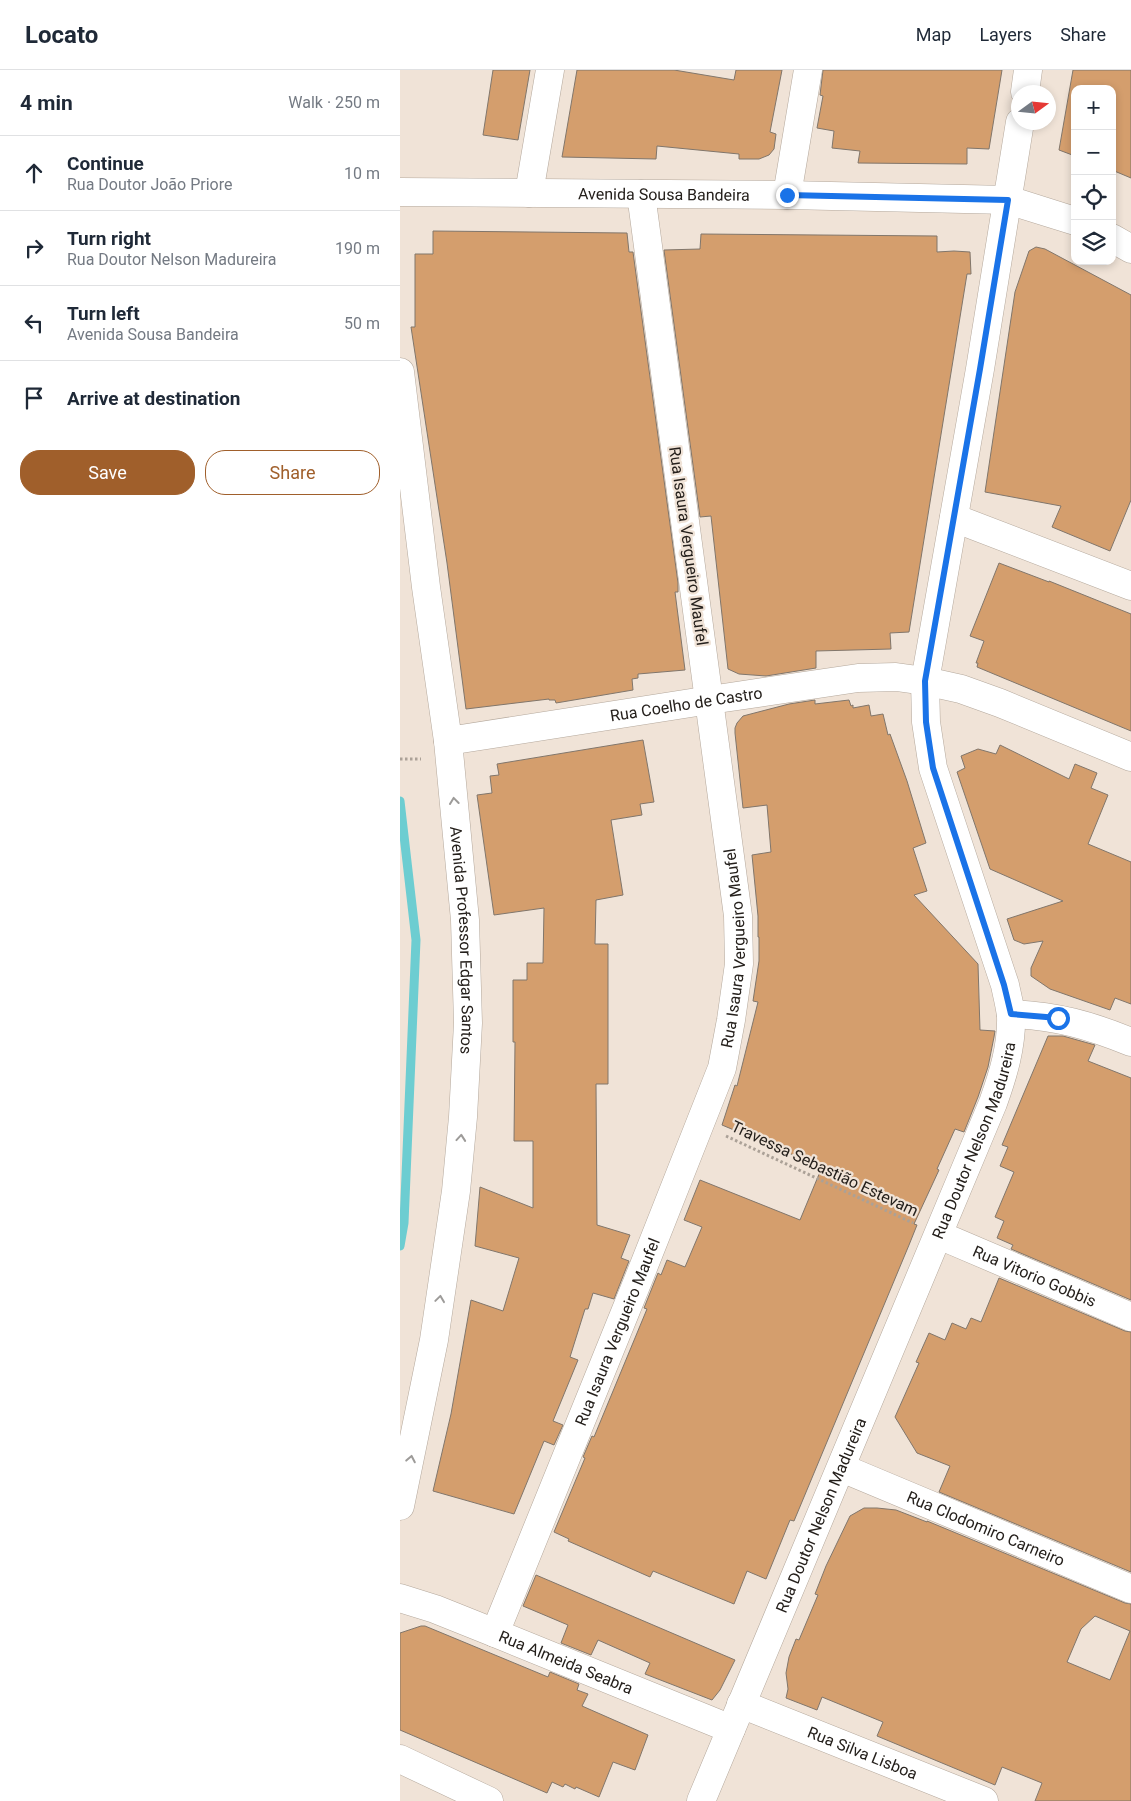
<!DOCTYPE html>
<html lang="en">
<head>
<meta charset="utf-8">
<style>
  :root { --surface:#fff; --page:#f6f6f7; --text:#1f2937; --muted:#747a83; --line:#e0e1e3; --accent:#a05f2b }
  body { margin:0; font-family:Roboto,sans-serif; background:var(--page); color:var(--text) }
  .controls { position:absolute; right:15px; top:15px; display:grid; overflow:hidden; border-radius:10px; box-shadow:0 2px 8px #0003 }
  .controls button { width:45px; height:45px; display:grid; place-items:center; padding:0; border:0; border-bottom:1px solid var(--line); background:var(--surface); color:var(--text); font:25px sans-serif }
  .compass { position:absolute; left:611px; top:15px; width:45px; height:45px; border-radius:50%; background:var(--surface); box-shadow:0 2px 8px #0003; rotate:75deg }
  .stop { position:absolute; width:15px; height:15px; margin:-11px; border:4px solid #1a73e8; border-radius:50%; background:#fff }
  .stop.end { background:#1a73e8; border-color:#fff; box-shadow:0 1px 5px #0008 }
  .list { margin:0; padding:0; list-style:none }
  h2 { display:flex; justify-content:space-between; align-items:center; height:65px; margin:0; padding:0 20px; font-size:21px }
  h2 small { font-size:16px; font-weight:400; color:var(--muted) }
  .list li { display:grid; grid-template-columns:32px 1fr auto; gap:15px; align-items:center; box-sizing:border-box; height:75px; padding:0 20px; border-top:1px solid var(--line) }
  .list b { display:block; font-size:19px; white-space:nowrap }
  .list p { margin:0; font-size:16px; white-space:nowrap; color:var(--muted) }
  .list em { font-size:16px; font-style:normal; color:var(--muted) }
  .actions { display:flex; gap:10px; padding:15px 20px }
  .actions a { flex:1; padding:11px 0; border:1px solid var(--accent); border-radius:20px; text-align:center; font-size:18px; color:var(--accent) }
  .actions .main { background:var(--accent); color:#fff }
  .icon { flex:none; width:28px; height:28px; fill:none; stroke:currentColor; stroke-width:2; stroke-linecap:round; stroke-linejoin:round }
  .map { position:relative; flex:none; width:731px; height:1731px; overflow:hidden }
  header { display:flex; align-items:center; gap:30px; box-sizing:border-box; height:70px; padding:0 25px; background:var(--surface); border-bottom:1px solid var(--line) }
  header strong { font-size:24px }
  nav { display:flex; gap:28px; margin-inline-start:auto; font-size:18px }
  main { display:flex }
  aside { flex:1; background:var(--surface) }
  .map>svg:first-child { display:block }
</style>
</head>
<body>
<header>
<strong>Locato</strong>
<nav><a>Map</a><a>Layers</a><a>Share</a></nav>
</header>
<main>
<aside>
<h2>4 min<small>Walk · 250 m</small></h2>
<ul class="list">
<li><svg class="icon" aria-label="ahead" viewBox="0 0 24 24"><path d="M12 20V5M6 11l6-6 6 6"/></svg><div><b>Continue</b><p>Rua Doutor João Priore</p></div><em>10 m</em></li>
<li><svg class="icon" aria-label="right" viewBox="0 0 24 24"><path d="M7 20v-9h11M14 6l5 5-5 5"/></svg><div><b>Turn right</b><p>Rua Doutor Nelson Madureira</p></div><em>190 m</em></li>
<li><svg class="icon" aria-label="left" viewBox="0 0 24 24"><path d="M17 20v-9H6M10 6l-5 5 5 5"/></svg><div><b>Turn left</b><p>Avenida Sousa Bandeira</p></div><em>50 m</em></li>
<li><svg class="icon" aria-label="arrive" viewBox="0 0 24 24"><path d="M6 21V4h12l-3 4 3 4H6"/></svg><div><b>Arrive at destination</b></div></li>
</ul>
<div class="actions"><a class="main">Save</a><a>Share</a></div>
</aside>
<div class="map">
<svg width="731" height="1731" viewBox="0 0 731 1731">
  <rect width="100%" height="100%" fill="#f0e3d7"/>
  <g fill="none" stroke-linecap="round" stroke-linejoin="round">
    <path stroke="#6dcdd1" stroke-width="9" d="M0,731L16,870L4,1153L0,1176"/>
  </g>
  <g fill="#d49e6d" stroke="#81766b" fill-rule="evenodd">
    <path d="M93,0H130L118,70L83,65Z"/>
    <path d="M177,0H274L334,10L336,0H382L370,62L376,64L374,79L369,85L359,89H339V84L257,76L256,89L162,87Z"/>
    <path d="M423,0H602L589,79L567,78V94L458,93L460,81L432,78L434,61L417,58L423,26L420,25Z"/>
    <path d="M673,0H731V108L712,100V19H675V86L659,80Z"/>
    <path d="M33,161L227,163L229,182H233L278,513V522H275L285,600L238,604V608L232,609L233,620L156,633L155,630H149V629L66,639L47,493L11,257H15V184H33Z"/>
    <path d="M301,164L537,166V182L554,181L570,182L571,204H567L509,562L490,563L491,579L416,581V598L366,606L339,604L328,599L311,446L300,447L264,180L300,179Z"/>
    <path d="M636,177L645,179L731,225V430L710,481L652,457L661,436L585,422L615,222L629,181Z"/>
    <path d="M599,493L649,512V511L731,544V661L577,597L578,593H576L584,571L570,566Z"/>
    <path d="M415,630V634L449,630L451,636L453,635V638L469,635L471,646L483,644L488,665L490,664L507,711L526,773L513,778L527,821L514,825L578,894L580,960L595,961L594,967L588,997L578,1027L564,1062L555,1059L537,1099L539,1100L514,1154L517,1155L509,1175L394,1451L390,1450L366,1509L347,1501L334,1534L253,1501L250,1507L168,1471L169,1469L154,1462L185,1388L183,1387L192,1366L194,1367L247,1239L244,1238L258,1203L261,1205L267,1190L285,1197L302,1157L284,1150L300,1110L400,1150L422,1097L322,1055L335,1015L337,1016L358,932L353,931L359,891V867H358V846L352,785L371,782L367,735L343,738L335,663V658L337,653L343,646L389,634Z"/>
    <path d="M243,670L254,732L240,734L242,745L211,750L223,825L196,830L195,874H208V1014H196L197,1155L230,1165L221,1188L229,1191L214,1229L193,1223L188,1239H185L170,1287L178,1290L153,1351L163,1355L154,1375L144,1371L114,1444L33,1421L51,1344L71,1230L103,1241L119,1188L75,1176L80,1117L133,1138V1071H114L115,972H113V910H127V893H143L144,838L94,845L77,725L92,723L90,706L99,705L97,694Z"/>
    <path d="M600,675L669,709L675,694L697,703L691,718L708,725L688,774L731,792V934L715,928L710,940L650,919L631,906V898L643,871L624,874L614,870L607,849L663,831L590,799L557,702L565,698L561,686L578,679L596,684Z"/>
    <path d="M648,966H663L695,975L688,991L731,1008V1230L611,1179L613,1175L597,1168L604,1151L595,1147L614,1102L600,1096L608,1077L602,1075Z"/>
    <path d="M599,1208L725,1261L731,1262V1502L539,1422L550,1396L517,1383L495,1347L519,1293L516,1292L529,1263L545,1270L552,1253L566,1259L571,1248L581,1252Z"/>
    <path d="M464,1438H477L496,1440L527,1452V1451L725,1533L731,1534V1731H635L642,1713L602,1697L595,1715L477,1666L483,1652L422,1627L417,1640L386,1628L388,1619L386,1603L389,1587L396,1569L399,1570L418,1525L415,1524L426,1496L450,1446ZM695,1546L730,1561L710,1610L667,1592L681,1559Z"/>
    <path d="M136,1505L335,1590L320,1620L312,1630L245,1604L250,1593L198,1570L191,1585L161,1573L168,1555L123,1536Z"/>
    <path d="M21,1556H25L148,1607L150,1602L179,1614L177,1620L188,1624L182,1636L248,1665L235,1700L213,1692L199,1727L176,1717L175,1719L165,1714L163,1717L152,1712L147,1723L0,1660V1563Z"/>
  </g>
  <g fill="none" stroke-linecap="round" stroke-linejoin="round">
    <g stroke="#b4a89c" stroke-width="29">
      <g id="minor">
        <path d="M625,22L628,0"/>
        <path id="s1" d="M0,122L387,125L608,130L675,151"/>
        <path d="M129,123L150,0"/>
        <path d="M387,125L408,0"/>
        <path d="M712,168L731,179"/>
        <path d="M554,448L731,516"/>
        <path id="s2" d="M48,671L310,630L458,608L496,607L525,611L561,619L600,633L731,687"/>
        <path d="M611,944C657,946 689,955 731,972"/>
        <path id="s3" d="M539,1165L731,1247"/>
        <path id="s4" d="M442,1398L731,1519"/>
        <path id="s5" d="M0,1528L35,1539L95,1563L331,1659"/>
        <path id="s6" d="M95,1563L239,1208L322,998L331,950L339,894L338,846L241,124"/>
        <path id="s7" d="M341,1634L584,1731"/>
        <path d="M0,1689L89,1731"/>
        <path id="s8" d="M301,1731L593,1033C603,1005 612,976 611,946C610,936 607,925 605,915L533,698L526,652L525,611L580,299L620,52"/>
      </g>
    </g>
    <g stroke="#b4a89c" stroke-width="29">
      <g id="major">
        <path id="s9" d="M0,302L26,517L48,671L65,850L68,953L63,1047L56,1121L34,1270L0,1436"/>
      </g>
    </g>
    <g stroke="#aba197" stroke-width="3" stroke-dasharray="2.5 2.5" stroke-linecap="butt">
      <path d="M0,689H21"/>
      <path d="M326,1066L513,1153"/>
    </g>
    <use href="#minor" stroke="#fff" stroke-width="28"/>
    <use href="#major" stroke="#fff" stroke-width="28"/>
  </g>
  <defs><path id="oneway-chevron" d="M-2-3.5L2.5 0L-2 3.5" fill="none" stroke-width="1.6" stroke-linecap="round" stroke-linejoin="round" transform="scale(1.25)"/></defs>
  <g stroke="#9d9b99">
    <use href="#oneway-chevron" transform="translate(54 731) rotate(-97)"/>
    <use href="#oneway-chevron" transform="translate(61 1068) rotate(-85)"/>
    <use href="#oneway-chevron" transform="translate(40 1229) rotate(-82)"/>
    <use href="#oneway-chevron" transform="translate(11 1389) rotate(-79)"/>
  </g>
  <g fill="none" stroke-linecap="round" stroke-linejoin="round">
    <path stroke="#1a73e8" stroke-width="6" d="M387,125L608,130L580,299L525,611L526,652L533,698L604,915L611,944L658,948"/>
  </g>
  <g text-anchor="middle" stroke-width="4.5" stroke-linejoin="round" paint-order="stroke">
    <g font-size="16" fill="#25201c" stroke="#f0e3d7">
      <text dy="6" stroke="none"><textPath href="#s1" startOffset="264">Avenida Sousa Bandeira</textPath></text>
      <text transform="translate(289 476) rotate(82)" y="6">Rua Isaura Vergueiro Maufel</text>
      <text dy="6" stroke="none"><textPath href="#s2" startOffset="241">Rua Coelho de Castro</textPath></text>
      <text dy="6" stroke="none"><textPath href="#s9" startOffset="572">Avenida Professor Edgar Santos</textPath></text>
      <text dy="6" stroke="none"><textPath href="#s6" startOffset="730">Rua Isaura Vergueiro Maufel</textPath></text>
      <text dy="6" stroke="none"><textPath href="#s8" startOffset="715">Rua Doutor Nelson Madureira</textPath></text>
      <text transform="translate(425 1098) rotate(25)" y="6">Travessa Sebastião Estevam</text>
      <text dy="6" stroke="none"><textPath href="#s3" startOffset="104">Rua Vitorio Gobbis</textPath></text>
      <text dy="6" stroke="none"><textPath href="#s6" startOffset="325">Rua Isaura Vergueiro Maufel</textPath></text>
      <text dy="6" stroke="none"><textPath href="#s8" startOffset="310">Rua Doutor Nelson Madureira</textPath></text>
      <text dy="6" stroke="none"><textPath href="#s4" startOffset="156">Rua Clodomiro Carneiro</textPath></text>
      <text dy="6" stroke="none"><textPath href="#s5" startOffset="178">Rua Almeida Seabra</textPath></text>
      <text dy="6" stroke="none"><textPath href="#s7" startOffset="131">Rua Silva Lisboa</textPath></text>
    </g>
  </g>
</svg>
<div class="controls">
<button>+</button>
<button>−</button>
<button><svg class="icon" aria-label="locate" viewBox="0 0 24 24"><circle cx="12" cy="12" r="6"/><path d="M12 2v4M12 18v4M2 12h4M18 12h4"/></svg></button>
<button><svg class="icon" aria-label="layers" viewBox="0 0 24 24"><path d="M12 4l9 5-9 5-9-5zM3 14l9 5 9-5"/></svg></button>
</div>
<svg class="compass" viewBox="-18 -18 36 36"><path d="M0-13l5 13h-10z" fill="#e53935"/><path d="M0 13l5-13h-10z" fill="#747a83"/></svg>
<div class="stop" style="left:658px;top:948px"></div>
<div class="stop end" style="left:387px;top:125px"></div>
</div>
</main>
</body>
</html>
